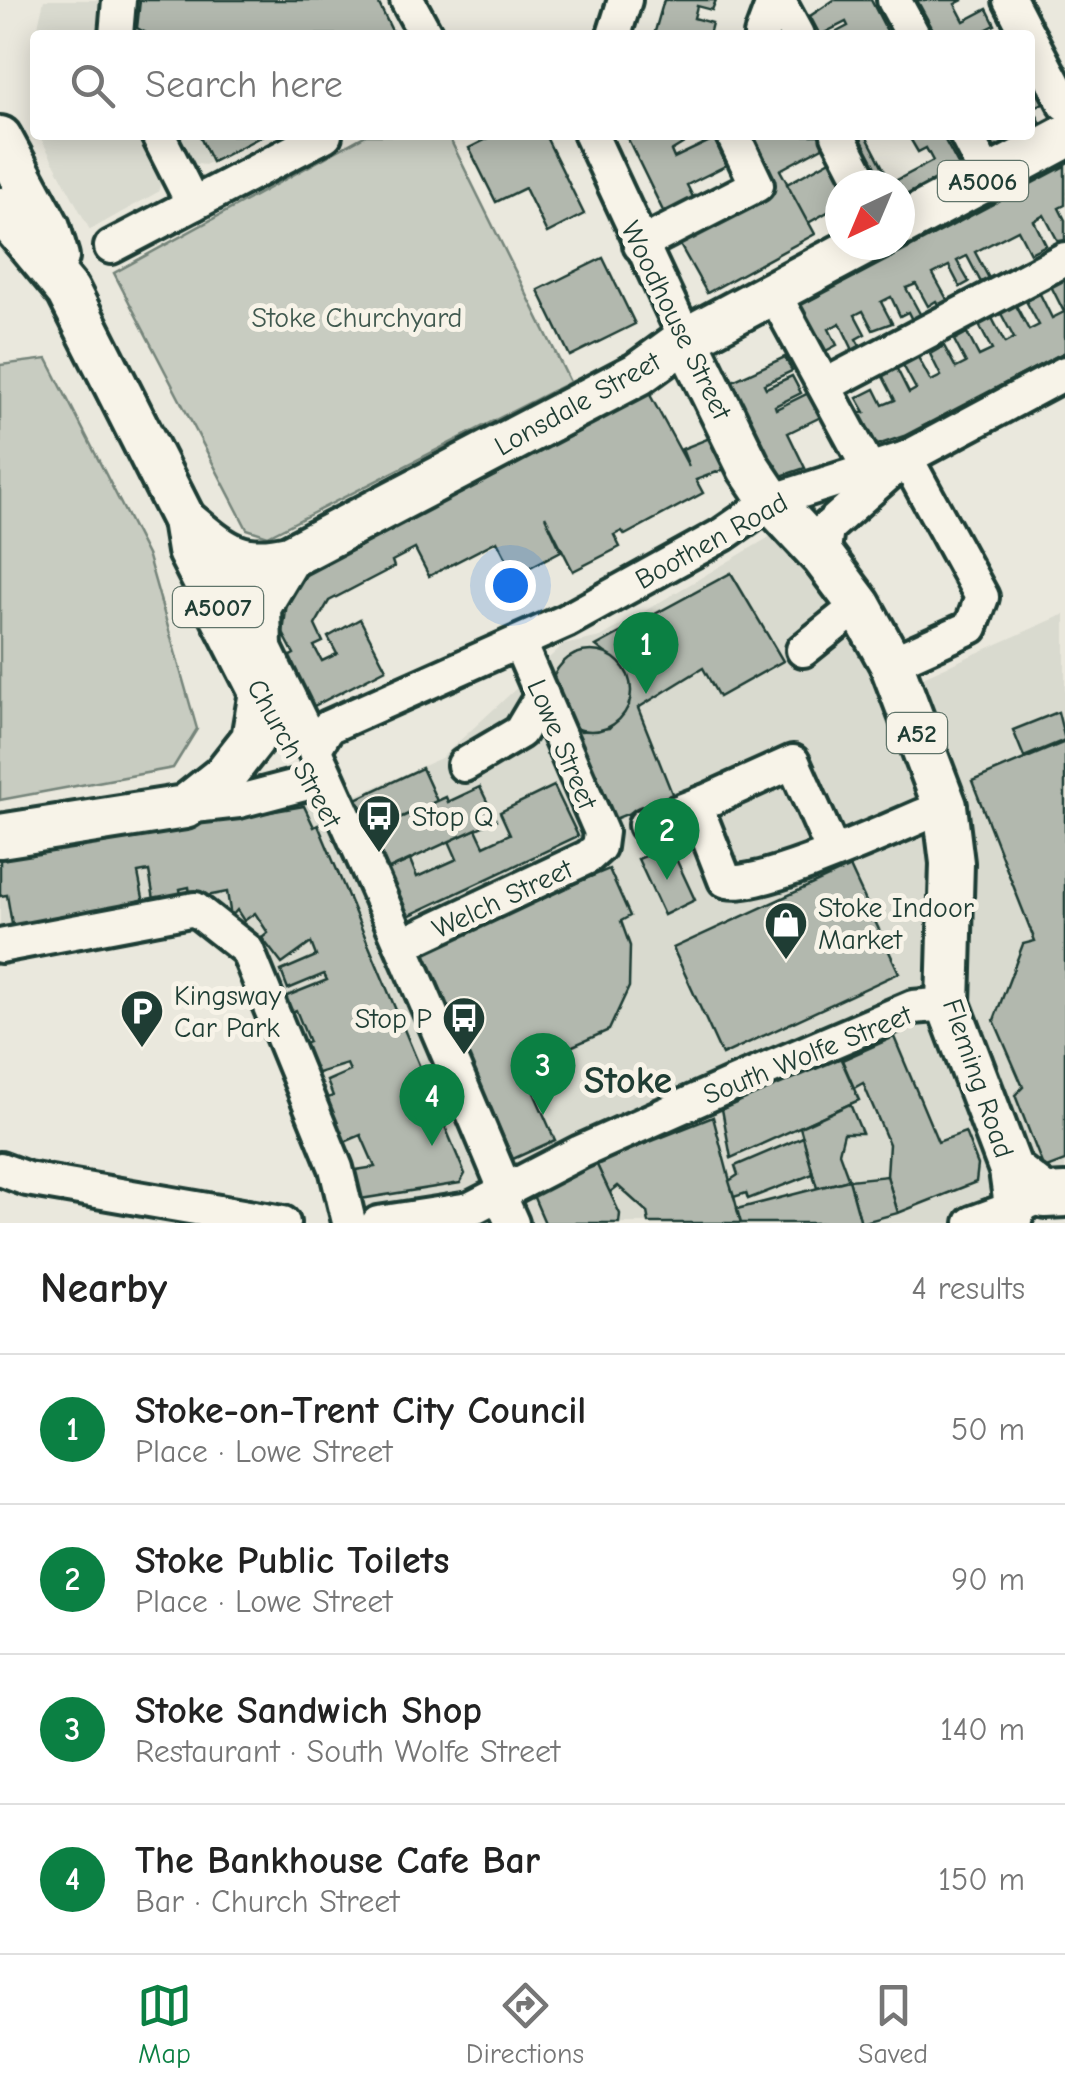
<!DOCTYPE html>
<html lang="en">
<head>
<meta charset="utf-8">
<style>
  :root { --surface:#fff; --page:#f6f6f6; --text:#222; --muted:#767676; --line:#e0e0e0; --accent:#0b8043 }
  body { margin:0; font-family:"Comic Neue",sans-serif; background:var(--page); color:var(--text) }
  .compass { position:absolute; left:825px; top:170px; width:90px; height:90px; border-radius:50%; background:var(--surface); box-shadow:0 5px 25px #0003; rotate:224deg }
  .you { position:absolute; left:510px; top:585px; width:35px; height:35px; margin:-25px; border:8px solid #fff; border-radius:50%; background:#1a73e8; box-shadow:0 0 0 15px #1a73e833 }
  .badge { display:grid; place-items:center; width:65px; height:65px; border-radius:50%; background:var(--accent); color:#fff; font-size:32px; font-weight:700 }
  .pin { position:absolute; translate:-50% -82px; filter:drop-shadow(0 2px 5px #0008) }
  .pin::after { content:''; position:absolute; top:52px; width:35px; height:30px; background:inherit; clip-path:polygon(0 0,100% 0,50% 100%) }
  .list { margin:0; padding:0; list-style:none }
  h2 { display:flex; justify-content:space-between; align-items:center; height:130px; margin:0; padding:0 40px; font-size:42px }
  h2 small { font-size:32px; font-weight:400; color:var(--muted) }
  .list li { display:grid; grid-template-columns:65px 1fr auto; gap:30px; align-items:center; box-sizing:border-box; height:150px; padding:0 40px; border-top:2px solid var(--line) }
  .list b { display:block; font-size:38px; white-space:nowrap }
  .list p { margin:0; font-size:32px; white-space:nowrap; color:var(--muted) }
  .list em { font-size:32px; font-style:normal; color:var(--muted) }
  .icon { flex:none; width:55px; height:55px; fill:none; stroke:currentColor; stroke-width:2; stroke-linecap:round; stroke-linejoin:round }
  .map { position:relative; flex:none; width:1065px; height:1223px; overflow:hidden }
  .search { position:absolute; background:var(--surface); box-shadow:0 5px 25px #0003; left:30px; right:30px; top:30px; height:110px; display:flex; align-items:center; gap:25px; box-sizing:border-box; padding:0 35px; border-radius:10px; color:var(--muted); font-size:38px }
  .sheet { height:730px; background:var(--surface) }
  nav { display:flex; justify-content:space-around; align-items:center; box-sizing:border-box; height:140px; border-top:2px solid var(--line); background:var(--surface); font-size:28px; color:var(--muted) }
  nav a { display:grid; justify-items:center; gap:5px }
  nav .on { color:var(--accent) }
  .map>svg:first-child { display:block }
</style>
</head>
<body>
<div class="map">
<svg width="1065" height="1223" viewBox="0 0 1065 1223">
  <rect width="100%" height="100%" fill="#eae8dd"/>
  <filter id="ink" filterUnits="userSpaceOnUse"><feTurbulence type="fractalNoise" baseFrequency=".01" numOctaves="2"/><feDisplacementMap in="SourceGraphic" scale="20" xChannelSelector="R" yChannelSelector="G"/><feConvolveMatrix kernelMatrix="1 2 1 2 8 2 1 2 1" color-interpolation-filters="sRGB"/></filter>
  <g filter="url(#ink)">
    <g fill="#d9dacf">
      <path d="M44,0H377L394,35H36Z"/>
      <path d="M39,135H264L205,165L189,163L163,178L158,192L90,230Z"/>
      <path d="M783,529L891,691L1065,614V1178L954,1223H361L241,937L199,908L0,944V855L357,795L441,758L563,645L601,637Z"/>
    </g>
    <g fill="#c8ccc1" stroke="#74847a" stroke-width="2.5">
      <path d="M366,135H448L570,382L268,536L247,529L114,273Z"/>
      <path d="M47,359L148,557L197,729L173,768L0,800V365Z"/>
    </g>
    <g fill="#b2b8ae" stroke="#1f3d34" stroke-width="2.5">
      <path d="M140,0H377L394,35H150L137,28Z"/>
      <path d="M664,0H716L712,10L697,6L694,18L712,23L709,35H654Z"/>
      <path d="M834,0H871L889,35H831L848,26L846,22L820,35L810,16Z"/>
      <path d="M917,0H963L955,4L964,21L987,9L995,25L975,35H936Z"/>
      <path d="M1030,80L1043,103L1033,108L1044,129L998,154L988,135H1030Z"/>
      <path d="M199,135H264L212,162Z"/>
      <path d="M495,135H545L584,214L547,233L525,188L496,202L469,148Z"/>
      <path d="M626,135H697L671,151L674,158L714,139L727,165L687,185L696,203L666,217Z"/>
      <path d="M737,135H830L828,144L780,170L815,234L707,293L675,236L763,187Z"/>
      <path d="M866,135L891,183L933,161L926,148L918,152L908,135H942L962,172L900,205V185H870L848,145Z"/>
      <path d="M838,156L854,185H840V205L808,223L787,184Z"/>
      <path d="M1065,166V205L1059,208L1065,220V243L1060,245L1044,215L1034,221L1046,245L1030,253L1018,230L975,252L992,284L984,288L967,256L957,261L969,282L960,287L949,266L933,274L948,301L939,306L936,301L928,306L916,284L906,288L925,323L916,328L908,312L900,316L891,297L881,302L892,323L873,330L863,311L855,315L865,334L856,339L860,346L853,350L840,323L829,329L837,345L820,354L788,312Z"/>
      <path d="M603,258L635,324L570,356L538,290Z"/>
      <path d="M1065,279V352L904,436L863,450L847,418L865,412L857,398L875,389L883,405L895,400L878,367L892,359L909,393L916,389L898,356L913,348L931,381L941,376L930,354L944,346L956,368L966,363L954,340L967,333L979,356L992,350L979,325L992,318L1005,343L1014,338L997,306L1012,298L1029,330L1039,325L1026,301L1040,294L1052,318L1064,312L1051,286Z"/>
      <path d="M785,357L792,371L764,384L766,388L792,376L801,393L775,406L776,409L821,387L833,411L788,433L805,468L775,478L728,383Z"/>
      <path d="M649,393L689,467L682,449L712,437L725,469L696,480L703,493L625,535L622,531L614,535L620,547L573,571L545,516L561,551L515,575L497,541L429,576L415,549L392,561L394,567L329,601L315,625L323,642L314,646L322,661L337,654L328,637L360,619L386,669L310,708L285,659L294,654L283,633L288,595L311,568Z"/>
      <path d="M731,573L783,661L719,697L703,668L638,708L673,796L607,822L568,726L581,731L609,728L629,705L628,677L621,665L596,646Z"/>
      <circle cx="591" cy="691" r="40"/>
      <path d="M1058,712L1065,740L1024,757L1013,730Z"/>
      <path d="M1065,742V1161L1044,1169L1015,1095L1023,1087L994,1020L1023,944L1035,941L972,781Z"/>
      <path d="M422,768L437,801L369,832L354,800Z"/>
      <path d="M554,786L578,836L408,916L387,870L410,860L417,877L457,859L449,841L476,829L484,846L510,834L500,812Z"/>
      <path d="M480,787L496,820L387,870L369,832L446,797L448,802Z"/>
      <path d="M304,806L314,827L318,825L465,1174L460,1183L354,1200L349,1171L375,1167L361,1135L335,1146L317,1102L333,1096L327,1081L350,1071L347,1064L305,1077L293,1048L309,1042L296,1010L283,1015L277,1000L327,980L324,974L288,989L281,971L316,956L311,943L282,964L262,938L268,933L255,913L244,921L237,910L231,917L227,892L191,899L189,887L180,889L182,901L155,905L149,871L138,873L145,908L13,930L7,895L0,896V858Z"/>
      <path d="M670,846L695,900L664,915L638,859Z"/>
      <path d="M850,867L899,973L722,1055L673,948Z"/>
      <path d="M609,869L630,916L621,921L630,946L629,987L609,1030L523,1068L555,1140L513,1159L420,948Z"/>
      <path d="M894,1037L938,1142L965,1132L978,1165L976,1182L898,1213L887,1176L889,1144L863,1083L854,1088L842,1060Z"/>
      <path d="M839,1055L859,1100L731,1158L722,1109Z"/>
      <path d="M850,1104L862,1133H844L839,1153L849,1180L817,1188L800,1127Z"/>
      <path d="M713,1117L741,1223H649L647,1212L618,1186L609,1193L596,1163Z"/>
      <path d="M803,1137L813,1174L748,1199L746,1193L734,1197L729,1181L738,1175L735,1166Z"/>
      <path d="M596,1163L620,1214L619,1223H545L532,1193Z"/>
      <path d="M887,1176L898,1213L861,1223L849,1180Z"/>
      <path d="M849,1180L861,1223H741L737,1209Z"/>
    </g>
    <g fill="none" stroke-linecap="round" stroke-linejoin="round">
      <g stroke="#1f3d34" stroke-width="40">
        <g id="minor">
          <path d="M407,0L426,35"/>
          <path d="M778,0L797,35"/>
          <path d="M894,0L913,35"/>
          <path d="M1010,0L1028,35"/>
          <path d="M116,35L119,0"/>
          <path d="M614,35L625,0"/>
          <path d="M761,35L774,0"/>
          <path d="M1030,38L1065,104"/>
          <path d="M158,135L193,204"/>
          <path d="M591,135L686,339"/>
          <path d="M838,135L864,185"/>
          <path d="M966,135L988,178"/>
          <path d="M640,245L757,185L733,135"/>
          <path d="M111,247L325,135"/>
          <path d="M779,303L869,469"/>
          <path d="M826,385L1065,259"/>
          <path d="M221,553C253,629 292,700 326,775C388,912 447,1050 505,1189L504,1205L512,1223"/>
          <path d="M823,557L827,528L906,458L1065,373"/>
          <path d="M803,650L859,605"/>
          <path d="M891,663L971,627L982,597L906,458"/>
          <path d="M314,750L328,727L566,621L722,535L771,501L906,458"/>
          <path d="M464,765L520,732L542,695"/>
          <path d="M185,807L239,801L327,778"/>
          <path d="M645,825L704,802"/>
          <path d="M833,852L793,762L704,802L698,811L725,880C750,895 911,820 945,806"/>
          <path d="M403,944L588,857L599,847L601,832L519,643"/>
          <path d="M0,946L195,909L247,950L336,1168L349,1222"/>
          <path d="M0,1169L27,1179L283,1223"/>
          <path d="M378,1223L470,1209L580,1152L735,1083L913,1007L948,1004"/>
          <path d="M972,1223L1029,1202"/>
        </g>
      </g>
      <g stroke="#1f3d34" stroke-width="50">
        <g id="major">
          <path d="M0,138L48,227L57,257"/>
          <path d="M0,209L68,291L184,520L189,551L261,692"/>
          <path d="M900,225L1065,137"/>
          <path d="M686,339L749,468L771,501L823,557L859,605L891,663L945,806L952,863L948,1004L1011,1170L1016,1206L1007,1223"/>
          <path d="M184,520C222,551 237,569 289,557L638,374L686,339L862,245"/>
          <path d="M0,836L185,807L224,776L253,739L261,692L259,607L289,557"/>
          <path d="M1011,1170L1045,1196L1065,1195"/>
        </g>
      </g>
      <use href="#minor" stroke="#f7f3e8" stroke-width="32"/>
      <use href="#major" stroke="#f7f3e8" stroke-width="42"/>
    </g>
  </g>
  <defs>
    <g id="bus-pin" transform="scale(2.25)"><path d="M0 17L-7.5 6A9.5 9.5 0 1 1 7.5 6Z" fill="#1f3d34" stroke="#f7f3e8"/><path d="M-5-6H5V4H4V6H2V4H-2V6H-4V4H-5ZM-3.5-4V0h7V-4ZM-3.5 1.2v1.5H-2V1.2ZM2 1.2v1.5H3.5V1.2Z" fill="#fff"/></g>
    <g id="shop-pin" transform="scale(2.25)"><path d="M0 17L-7.5 6A9.5 9.5 0 1 1 7.5 6Z" fill="#1f3d34" stroke="#f7f3e8"/><path d="M-5-2.5h2.3a2.7 3.5 0 0 1 5.4 0H5L5.5 6h-11ZM-1.5-2.5h3a1.5 2.3 0 0 0-3 0Z" fill="#fff"/></g>
    <g id="parking-pin" transform="scale(2.25)"><path d="M0 17L-7.5 6A9.5 9.5 0 1 1 7.5 6Z" fill="#1f3d34" stroke="#f7f3e8"/><path d="M-3.5-5.5H1a3.5 3.5 0 0 1 0 7H-1V5.5H-3.5ZM-1-3.4V-.6H.8a1.4 1.4 0 0 0 0-2.8Z" fill="#fff"/></g>
  </defs>
  <g fill-rule="evenodd">
    <use href="#bus-pin" x="379" y="816"/>
    <use href="#shop-pin" x="786" y="923"/>
    <use href="#parking-pin" x="142" y="1011"/>
    <use href="#bus-pin" x="464" y="1018"/>
  </g>
  <g text-anchor="middle" stroke-width="10" stroke-linejoin="round" paint-order="stroke">
    <g fill="#f7f3e8" stroke="#60746a" stroke-width="2.5">
      <rect x="938" y="161" width="90" height="40" rx="8"/>
      <rect x="173" y="587" width="90" height="40" rx="8"/>
      <rect x="887" y="713" width="60" height="40" rx="8"/>
    </g>
    <g font-size="25" font-weight="bold" fill="#1f3d34">
      <text x="983" y="190">A5006</text>
      <text x="218" y="616">A5007</text>
      <text x="917" y="742">A52</text>
    </g>
    <g font-size="28" fill="#415a50" stroke="#f7f3e8">
      <text x="357" y="327">Stoke Churchyard</text>
    </g>
    <g font-size="28" fill="#1f3d34" stroke="#f7f3e8">
      <text transform="translate(677 320) rotate(64)" y="10">Woodhouse Street</text>
      <text transform="translate(577 403) rotate(-29)" y="10">Lonsdale Street</text>
      <text transform="translate(711 540) rotate(-29)" y="10">Boothen Road</text>
      <text transform="translate(563 744) rotate(67)" y="10">Lowe Street</text>
      <text transform="translate(295 753) rotate(61)" y="10">Church Street</text>
      <text transform="translate(502 898) rotate(-25)" y="10">Welch Street</text>
      <text transform="translate(807 1054) rotate(-22)" y="10">South Wolfe Street</text>
      <text transform="translate(979 1078) rotate(71)" y="10">Fleming Road</text>
    </g>
    <g font-size="28" fill="#1f3d34" stroke="#f7f3e8" text-anchor="start">
      <text x="412" y="826">Stop Q</text>
      <text x="818" y="917">Stoke Indoor<tspan x="818" dy="32">Market</tspan></text>
      <text x="174" y="1005">Kingsway<tspan x="174" dy="32">Car Park</tspan></text>
      <text x="432" y="1028" text-anchor="end">Stop P</text>
    </g>
    <g font-size="38" font-weight="bold" fill="#1f3d34" stroke="#f7f3e8">
      <text x="628" y="1093">Stoke</text>
    </g>
  </g>
</svg>
<svg class="compass" viewBox="-18 -18 36 36"><path d="M0-13l5 13h-10z" fill="#e53935"/><path d="M0 13l5-13h-10z" fill="#767676"/></svg>
<div class="you"></div>
<div class="pin badge" style="left:646px;top:694px">1</div>
<div class="pin badge" style="left:667px;top:880px">2</div>
<div class="pin badge" style="left:543px;top:1115px">3</div>
<div class="pin badge" style="left:432px;top:1146px">4</div>
<div class="search"><svg class="icon" aria-label="search" viewBox="0 0 24 24"><circle cx="10" cy="10" r="6"/><path d="M15 15l6 6"/></svg>Search here</div>
</div>
<section class="sheet">
<h2>Nearby<small>4 results</small></h2>
<ul class="list">
<li><span class="badge">1</span><div><b>Stoke-on-Trent City Council</b><p>Place · Lowe Street</p></div><em>50 m</em></li>
<li><span class="badge">2</span><div><b>Stoke Public Toilets</b><p>Place · Lowe Street</p></div><em>90 m</em></li>
<li><span class="badge">3</span><div><b>Stoke Sandwich Shop</b><p>Restaurant · South Wolfe Street</p></div><em>140 m</em></li>
<li><span class="badge">4</span><div><b>The Bankhouse Cafe Bar</b><p>Bar · Church Street</p></div><em>150 m</em></li>
</ul>
</section>
<nav>
<a class="on"><svg class="icon" aria-label="map" viewBox="0 0 24 24"><path d="M3 6l6-2 6 2 6-2v14l-6 2-6-2-6 2zM9 4v14M15 6v14"/></svg>Map</a>
<a><svg class="icon" aria-label="directions" viewBox="0 0 24 24"><path d="M12 3l9 9-9 9-9-9zM9 14v-3h6M13 9l2 2-2 2"/></svg>Directions</a>
<a><svg class="icon" aria-label="saved" viewBox="0 0 24 24"><path d="M7 4h10v16l-5-4-5 4z"/></svg>Saved</a>
</nav>
</body>
</html>
